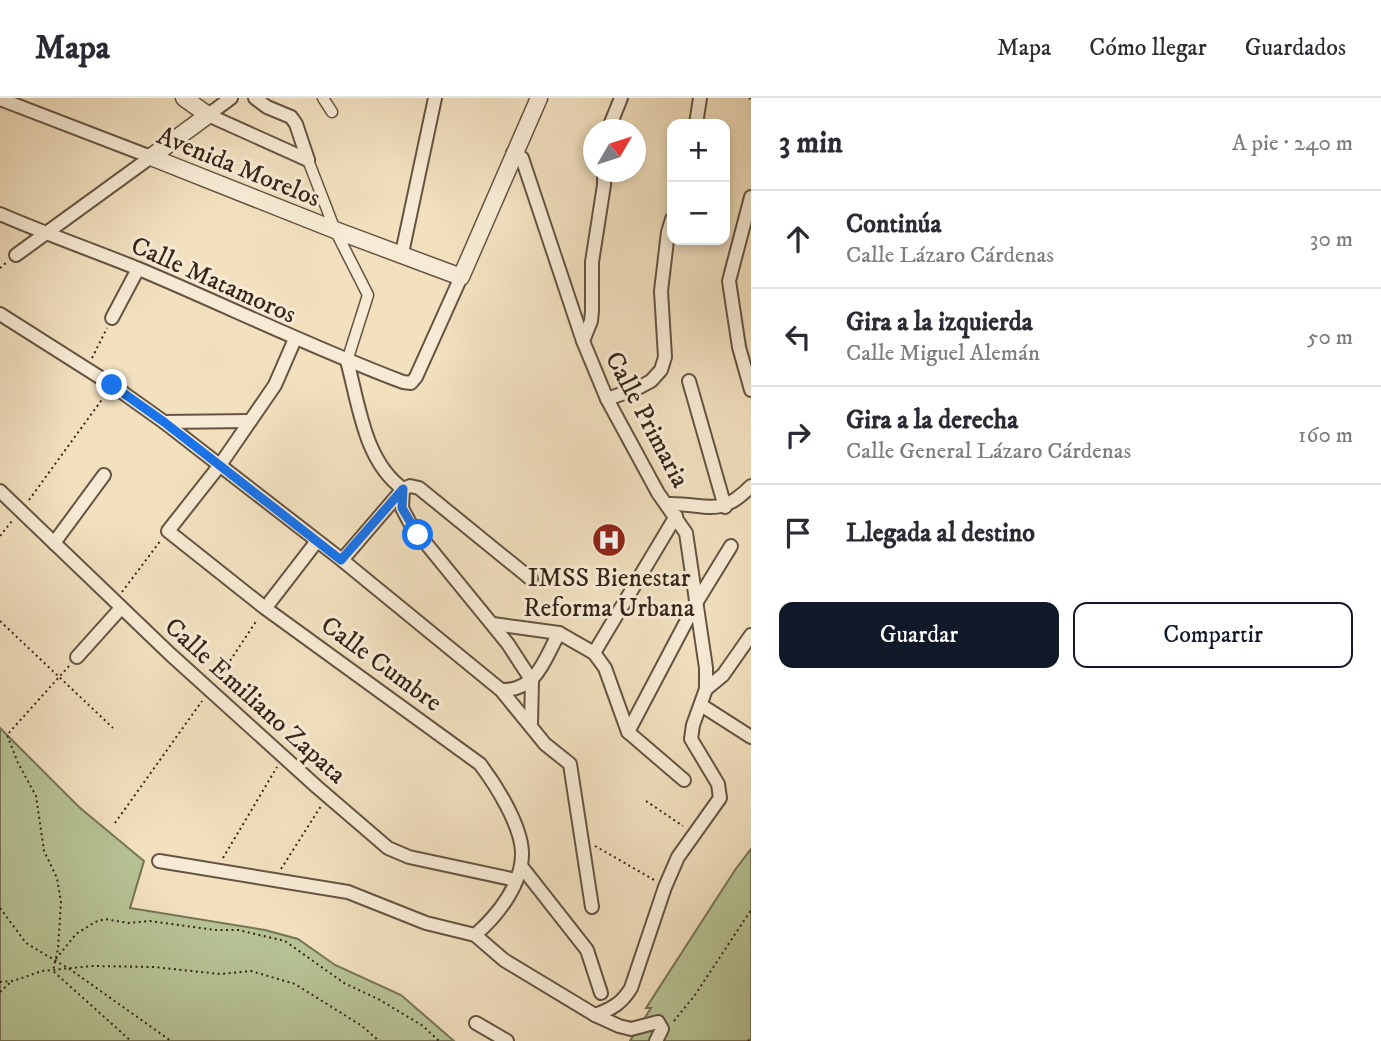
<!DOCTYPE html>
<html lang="es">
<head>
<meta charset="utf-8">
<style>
  :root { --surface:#fff; --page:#f2f2f3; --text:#2b2b33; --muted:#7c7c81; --line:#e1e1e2; --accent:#111827 }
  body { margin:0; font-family:"IM FELL DW Pica",serif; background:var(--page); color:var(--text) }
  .controls { position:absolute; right:21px; top:21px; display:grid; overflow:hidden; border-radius:14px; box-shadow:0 4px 10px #0003 }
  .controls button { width:63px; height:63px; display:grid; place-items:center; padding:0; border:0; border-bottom:2px solid var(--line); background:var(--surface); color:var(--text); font:35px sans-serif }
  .compass { position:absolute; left:583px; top:21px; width:63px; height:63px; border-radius:50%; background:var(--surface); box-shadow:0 4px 10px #0003; rotate:51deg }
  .stop { position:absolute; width:21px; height:21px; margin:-16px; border:5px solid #1a73e8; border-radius:50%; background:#fff }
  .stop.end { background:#1a73e8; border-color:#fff; box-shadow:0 2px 7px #0008 }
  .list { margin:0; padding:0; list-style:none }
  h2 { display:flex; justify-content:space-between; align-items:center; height:91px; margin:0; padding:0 28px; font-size:30px }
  h2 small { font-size:23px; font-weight:400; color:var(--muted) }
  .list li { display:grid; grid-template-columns:46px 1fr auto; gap:21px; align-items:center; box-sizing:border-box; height:98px; padding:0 28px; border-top:2px solid var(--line) }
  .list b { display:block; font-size:26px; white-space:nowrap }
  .list p { margin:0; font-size:23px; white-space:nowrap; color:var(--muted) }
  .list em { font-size:23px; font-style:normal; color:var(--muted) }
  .actions { display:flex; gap:14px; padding:21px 28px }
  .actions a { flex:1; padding:16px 0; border:2px solid var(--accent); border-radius:14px; text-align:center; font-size:24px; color:var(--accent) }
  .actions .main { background:var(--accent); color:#fff }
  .icon { flex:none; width:38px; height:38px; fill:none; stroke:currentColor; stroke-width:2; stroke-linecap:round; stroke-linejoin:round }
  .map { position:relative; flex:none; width:751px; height:943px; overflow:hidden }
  header { display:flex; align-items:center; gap:42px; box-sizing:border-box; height:98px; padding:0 35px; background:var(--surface); border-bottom:2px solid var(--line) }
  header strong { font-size:33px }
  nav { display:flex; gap:38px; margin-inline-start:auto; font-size:24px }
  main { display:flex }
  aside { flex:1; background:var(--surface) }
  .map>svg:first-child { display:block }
</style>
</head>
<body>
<header>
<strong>Mapa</strong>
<nav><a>Mapa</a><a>Cómo llegar</a><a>Guardados</a></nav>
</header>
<main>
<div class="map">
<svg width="751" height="943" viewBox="0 0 751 943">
  <rect width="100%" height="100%" fill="#f2e0bf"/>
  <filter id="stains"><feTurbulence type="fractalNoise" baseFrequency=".00286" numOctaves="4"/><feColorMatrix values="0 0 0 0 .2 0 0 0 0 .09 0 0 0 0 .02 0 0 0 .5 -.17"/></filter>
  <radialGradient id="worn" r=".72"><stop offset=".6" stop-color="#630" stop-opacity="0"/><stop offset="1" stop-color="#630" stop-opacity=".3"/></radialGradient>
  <g fill="#b7c395" stroke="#767456" stroke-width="2">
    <path d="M0,630L79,709L144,763L130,810L265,832L298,841L335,867L401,897L454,943H0Z"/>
    <path d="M751,751V943H630L651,910H646L735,772Z"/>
  </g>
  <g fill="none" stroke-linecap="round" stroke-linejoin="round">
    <g stroke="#655441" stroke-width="13">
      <g id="pedestrian">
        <path d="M323,0L332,14"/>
        <path d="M308,62L335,132L368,197L347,263"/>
      </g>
    </g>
    <g stroke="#655441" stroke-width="16">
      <g id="minor">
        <path d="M231,0L208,17L308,62"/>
        <path d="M255,0L267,9L291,19L296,26L308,62"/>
        <path d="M0,1L151,59"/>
        <path d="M696,26L700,0"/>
        <path d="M608,32L621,0"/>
        <path d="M513,55L522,60L583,243L607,301L658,395L686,435L706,570V591L693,627L691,641L718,686L720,700L678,759L665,789L631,890C622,905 612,911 595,917"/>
        <path d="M751,99L729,183L739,249L751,292"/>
        <path d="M0,116C46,136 92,152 139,171C227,208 313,250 403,284L411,285L416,279L461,179"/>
        <path d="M402,155L435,0"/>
        <path d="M16,157L151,59"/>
        <path d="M0,216L112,287L164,324L342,462L501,592L545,646L570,666L592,809"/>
        <path d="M112,220L138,171"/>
        <path d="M295,241L275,287L220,367L168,433L265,510L480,666C496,687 521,727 522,754C523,786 497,818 475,837"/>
        <path d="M583,243L591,223L592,213V164L604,87V74"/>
        <path d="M347,263C359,306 364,363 403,391L402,410L411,427L508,546L532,583L531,626"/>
        <path d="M689,283L725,409"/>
        <path d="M607,301L636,291L651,283L661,272L665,259L661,193L668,134L672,121"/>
        <path d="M164,324L250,323"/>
        <path d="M0,393L170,556L317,689L388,750L409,759L516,782"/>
        <path d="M668,406C707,405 719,421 751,388"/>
        <path d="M54,445L104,377"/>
        <path d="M342,462L403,391L410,388L419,390L531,481"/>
        <path d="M270,504L317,443"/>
        <path d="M493,526L559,535L594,555L605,570L628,634L684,682"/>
        <path d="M594,555L676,418"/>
        <path d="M77,559L121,510"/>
        <path d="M706,591L723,577L751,537"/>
        <path d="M501,592C537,593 544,562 559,535"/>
        <path d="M701,607L751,639"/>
        <path d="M628,634L696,505L731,448"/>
        <path d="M159,763L348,794L426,825L475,837L504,862L595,917L619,928L631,931L658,924L662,931L656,943"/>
        <path d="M521,768L587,852L601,895"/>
        <path d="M476,925L507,943"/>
      </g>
    </g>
    <g stroke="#655441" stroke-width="19">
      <g id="tertiary">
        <path d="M151,59L335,132L461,179L539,0"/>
        <path d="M151,59L208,17L184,0"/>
      </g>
    </g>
    <g stroke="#362517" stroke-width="2" stroke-dasharray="2 3.5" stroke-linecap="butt">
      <path d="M749,0L751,1"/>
      <path d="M0,170L7,164"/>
      <path d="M92,260L107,230"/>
      <path d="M29,402L106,296"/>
      <path d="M0,438L12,423"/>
      <path d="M122,494L161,442"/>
      <path d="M0,523L113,630"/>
      <path d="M69,568L7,637L18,665L36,698L44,753L57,780L61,804L58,851L53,873L131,943"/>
      <path d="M218,581L257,522"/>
      <path d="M646,703L683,728"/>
      <path d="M115,725L202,603"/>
      <path d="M595,748L654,782"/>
      <path d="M223,760L277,669"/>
      <path d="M281,771L321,708"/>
      <path d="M0,810L26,845L71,872L171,943"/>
      <path d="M56,861L76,836L95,824L105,821L128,825L150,823L216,832H238L285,843L344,885L380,902L423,928L439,943"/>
      <path d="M0,884L13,883L42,873L92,868L154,869L220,876L251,873L295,886L362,928L379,943"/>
      <path d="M0,894L12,883"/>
      <path d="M674,923L695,897L751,812"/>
      <path d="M748,943L751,939"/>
    </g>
    <use href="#pedestrian" stroke="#f7ebd5" stroke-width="10"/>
    <use href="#minor" stroke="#f7ebd5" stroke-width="12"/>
    <use href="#tertiary" stroke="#f7ebd5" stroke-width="16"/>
  </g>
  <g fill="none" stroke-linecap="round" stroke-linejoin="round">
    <path stroke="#1a73e8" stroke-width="9" d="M112,287L164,324L341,462L403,391L402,410L418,437"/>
  </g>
  <defs>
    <g id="hospital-disc" transform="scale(1.75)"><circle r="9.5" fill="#8f2418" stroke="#f7ebd5"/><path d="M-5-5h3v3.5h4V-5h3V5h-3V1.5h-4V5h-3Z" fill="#fff"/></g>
  </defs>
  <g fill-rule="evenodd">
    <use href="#hospital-disc" x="609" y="442"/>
  </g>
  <g text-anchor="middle" stroke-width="6" stroke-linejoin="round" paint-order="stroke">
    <g font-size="26" fill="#362517" stroke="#f7ebd5">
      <text transform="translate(239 68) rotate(22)" y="9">Avenida Morelos</text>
      <text transform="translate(214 181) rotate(24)" y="9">Calle Matamoros</text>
      <text transform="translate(648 321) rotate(62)" y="9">Calle Primaria</text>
      <text transform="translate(382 565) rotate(36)" y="9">Calle Cumbre</text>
      <text transform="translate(256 602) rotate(42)" y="9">Calle Emiliano Zapata</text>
    </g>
    <g font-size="26" fill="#362517" stroke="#f7ebd5">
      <text x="609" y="488">IMSS Bienestar<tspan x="609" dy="30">Reforma Urbana</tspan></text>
    </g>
  </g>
  <rect width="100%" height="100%" filter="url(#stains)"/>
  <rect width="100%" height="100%" fill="url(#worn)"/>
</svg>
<div class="controls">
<button>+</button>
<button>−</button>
</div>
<svg class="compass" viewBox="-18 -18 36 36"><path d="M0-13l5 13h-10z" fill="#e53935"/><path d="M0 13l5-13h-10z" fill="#7c7c81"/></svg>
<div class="stop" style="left:418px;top:437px"></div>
<div class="stop end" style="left:112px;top:287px"></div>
</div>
<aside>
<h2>3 min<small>A pie · 240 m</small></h2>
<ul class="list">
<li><svg class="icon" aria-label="ahead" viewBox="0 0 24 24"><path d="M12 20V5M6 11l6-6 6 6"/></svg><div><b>Continúa</b><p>Calle Lázaro Cárdenas</p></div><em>30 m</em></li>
<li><svg class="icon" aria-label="left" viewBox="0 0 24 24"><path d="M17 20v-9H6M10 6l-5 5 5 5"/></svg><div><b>Gira a la izquierda</b><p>Calle Miguel Alemán</p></div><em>50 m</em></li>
<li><svg class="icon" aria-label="right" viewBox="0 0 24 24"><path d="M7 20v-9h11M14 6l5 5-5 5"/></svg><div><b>Gira a la derecha</b><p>Calle General Lázaro Cárdenas</p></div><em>160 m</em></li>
<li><svg class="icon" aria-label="arrive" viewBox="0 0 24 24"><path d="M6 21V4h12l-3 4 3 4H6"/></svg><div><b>Llegada al destino</b></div></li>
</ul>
<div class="actions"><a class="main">Guardar</a><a>Compartir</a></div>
</aside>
</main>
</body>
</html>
